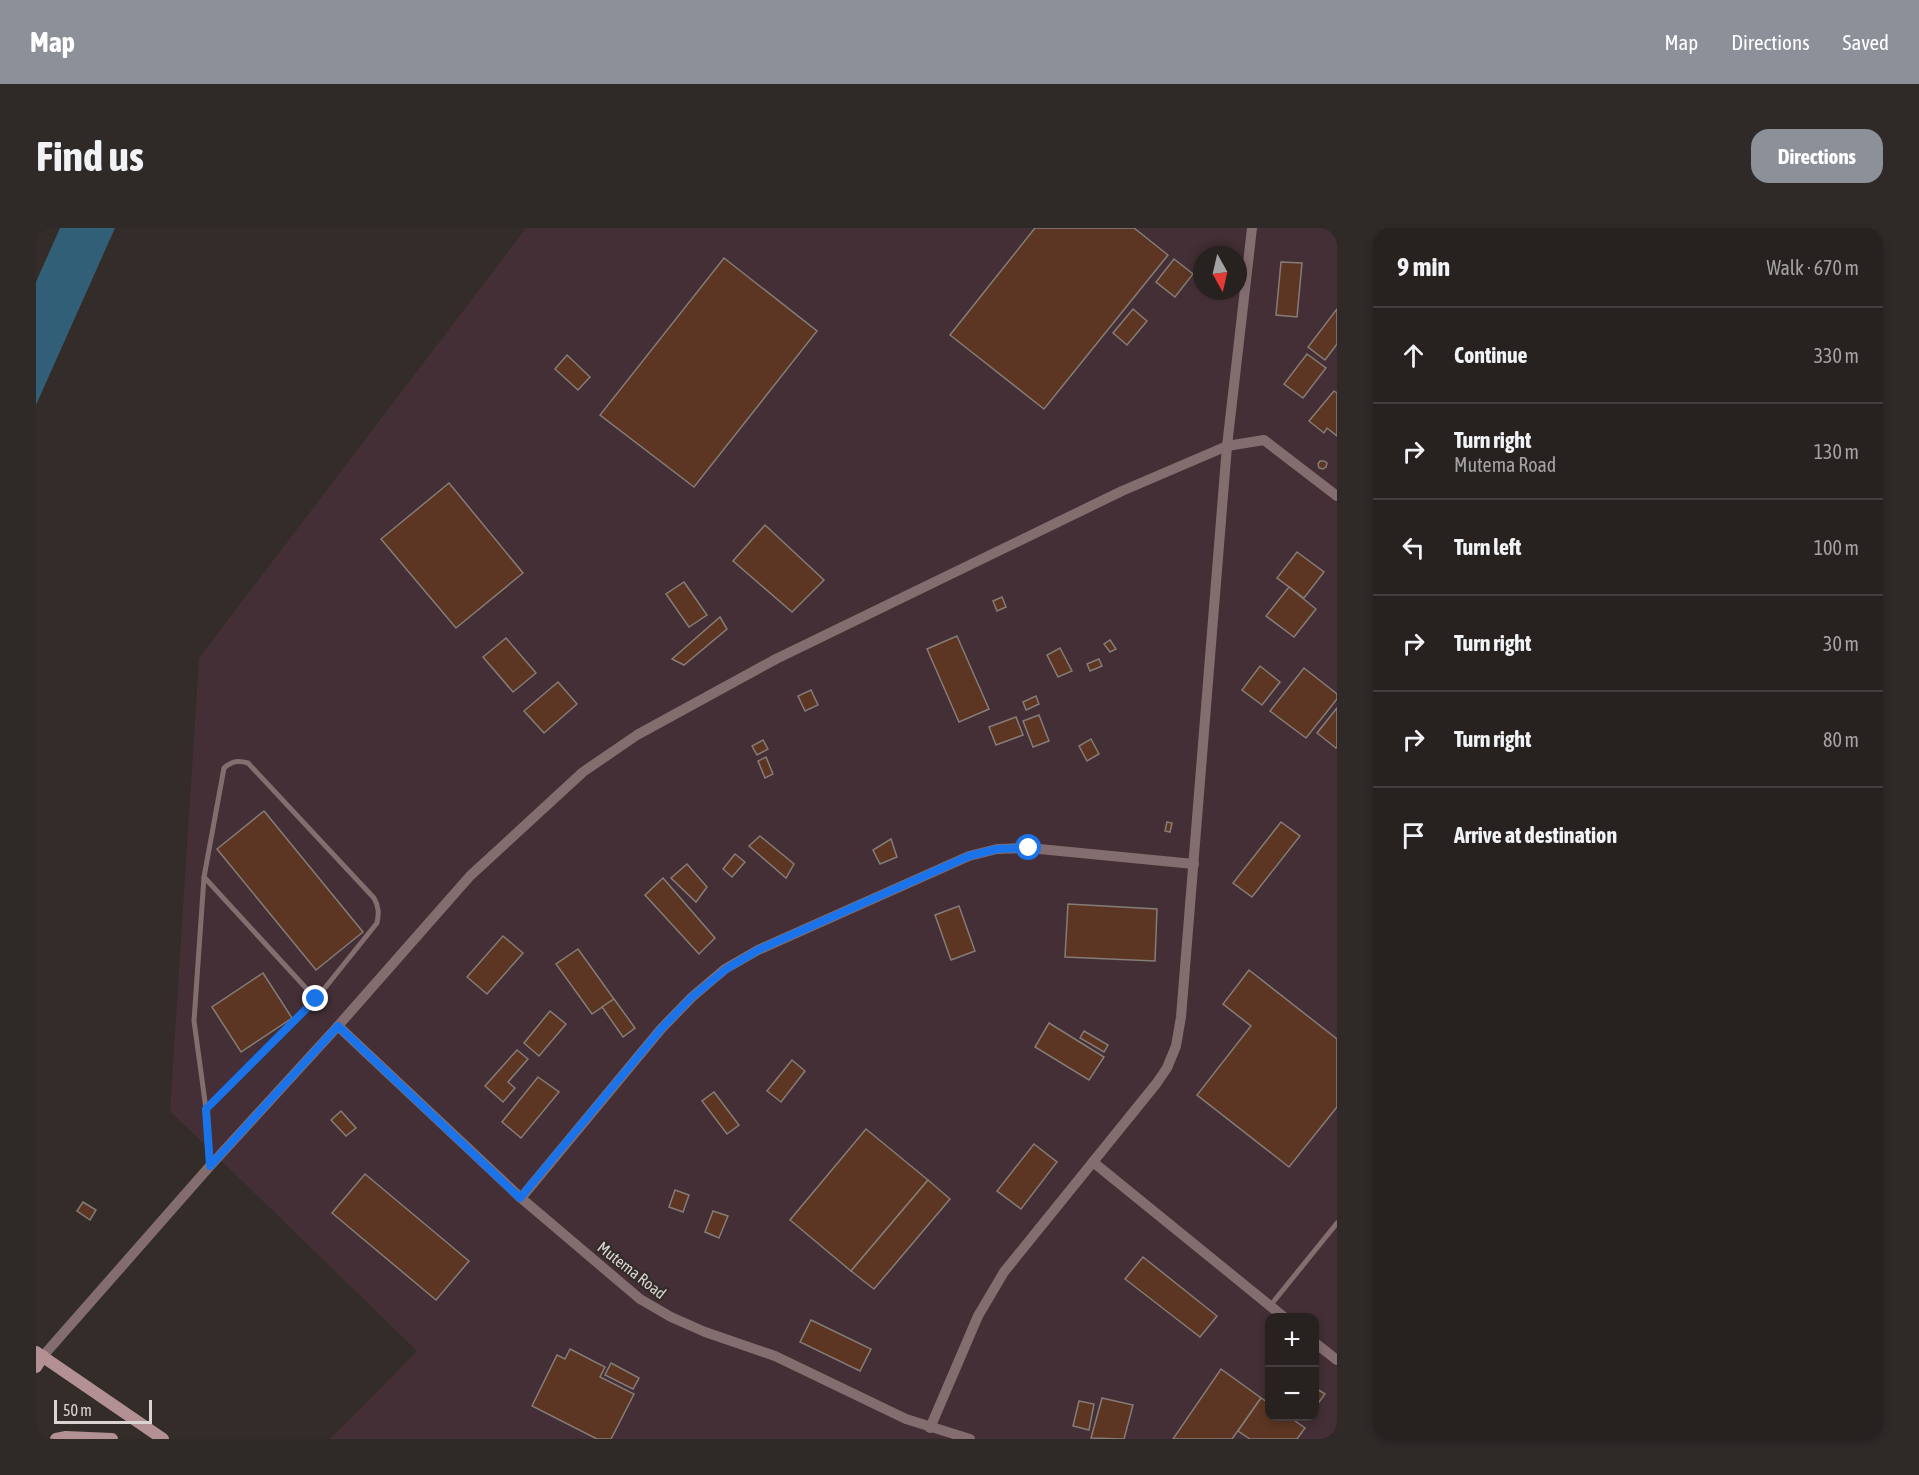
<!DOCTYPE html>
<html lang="en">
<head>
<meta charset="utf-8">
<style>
  :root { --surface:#27211f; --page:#2f2928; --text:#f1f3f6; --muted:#a4a3a4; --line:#433e3d; --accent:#8c9099 }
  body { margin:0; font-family:"Asap Condensed",sans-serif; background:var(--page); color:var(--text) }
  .controls { position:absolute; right:18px; bottom:18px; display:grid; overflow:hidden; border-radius:12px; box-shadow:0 3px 9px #0003 }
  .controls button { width:54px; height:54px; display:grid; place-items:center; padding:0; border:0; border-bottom:2px solid var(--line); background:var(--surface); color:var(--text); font:30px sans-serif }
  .compass { position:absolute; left:1157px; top:18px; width:54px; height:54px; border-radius:50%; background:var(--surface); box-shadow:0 3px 9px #0003; rotate:172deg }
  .scale { position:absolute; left:18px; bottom:15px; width:98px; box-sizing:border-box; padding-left:6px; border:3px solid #dad5d2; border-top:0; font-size:16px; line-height:21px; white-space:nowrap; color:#dad5d2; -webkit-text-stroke:4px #342c29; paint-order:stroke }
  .stop { position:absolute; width:18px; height:18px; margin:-14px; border:4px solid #1a73e8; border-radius:50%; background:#fff }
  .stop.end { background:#1a73e8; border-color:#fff; box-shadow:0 2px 6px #0008 }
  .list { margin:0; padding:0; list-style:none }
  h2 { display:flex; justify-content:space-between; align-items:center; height:78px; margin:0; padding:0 24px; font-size:26px }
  h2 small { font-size:20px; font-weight:400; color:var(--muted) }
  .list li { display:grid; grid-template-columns:39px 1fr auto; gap:18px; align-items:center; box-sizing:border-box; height:96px; padding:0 24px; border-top:2px solid var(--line) }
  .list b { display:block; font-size:22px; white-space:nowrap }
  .list p { margin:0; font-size:20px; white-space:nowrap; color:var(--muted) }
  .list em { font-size:20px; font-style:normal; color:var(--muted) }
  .icon { flex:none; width:33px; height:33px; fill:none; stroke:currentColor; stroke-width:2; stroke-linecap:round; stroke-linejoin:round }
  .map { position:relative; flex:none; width:1301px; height:1211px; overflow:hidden; border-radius:18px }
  header { display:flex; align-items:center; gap:36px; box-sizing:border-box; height:84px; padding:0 30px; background:var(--accent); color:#fff }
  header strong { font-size:28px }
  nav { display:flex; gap:33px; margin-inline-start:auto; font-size:21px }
  .intro { display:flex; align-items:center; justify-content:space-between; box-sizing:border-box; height:144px; padding:0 36px }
  h1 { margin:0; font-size:42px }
  .button { padding:15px 27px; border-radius:18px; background:var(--accent); color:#fff; font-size:21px; font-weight:700 }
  main { display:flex; gap:36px; padding:0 36px }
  aside { flex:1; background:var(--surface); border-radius:18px; box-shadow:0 3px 9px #0003 }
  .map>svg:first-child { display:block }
</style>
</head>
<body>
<header>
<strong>Map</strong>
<nav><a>Map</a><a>Directions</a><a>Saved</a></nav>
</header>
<div class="intro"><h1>Find us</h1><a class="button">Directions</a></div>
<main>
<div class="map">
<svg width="1301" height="1211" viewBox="0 0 1301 1211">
  <rect width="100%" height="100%" fill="#342c29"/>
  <path fill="#432f35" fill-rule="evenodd" d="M490,0H1301V1211H294L381,1123L134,883L163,430ZM1166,27H1202V63H1166ZM1234,1090H1278V1188H1234Z"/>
  <path fill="#325f78" d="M24,0H79L0,177V54Z"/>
  <g fill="#5c3622" stroke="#857c78" stroke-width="1.5">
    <path d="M999,0H1098L1132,27L1008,181L914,107Z"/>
    <path d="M688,30L781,103L658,259L564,187Z"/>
    <path d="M1138,31L1157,46L1139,69L1120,54Z"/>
    <path d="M1245,34L1266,35L1261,89L1240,87Z"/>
    <path d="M1097,81L1111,93L1091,117L1077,105Z"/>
    <path d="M1301,81V116L1289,132L1272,119Z"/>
    <path d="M1271,126L1290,140L1267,170L1248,156Z"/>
    <path d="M531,127L554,149L542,162L519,141Z"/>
    <path d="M1298,163L1301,165V208L1291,200L1288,205L1273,193Z"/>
    <path d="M1284,233H1288L1291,235L1290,239L1287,241L1283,240L1282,236Z"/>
    <path d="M413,255L487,345L420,400L345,311Z"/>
    <path d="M729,297L788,352L756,384L697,333Z"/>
    <path d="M1261,324L1288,344L1268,370L1241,350Z"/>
    <path d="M648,354L671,387L653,399L630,366Z"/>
    <path d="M1253,359L1280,381L1258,409L1230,388Z"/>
    <path d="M966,369L970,379L961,383L957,373Z"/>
    <path d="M684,389L691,401L648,437L636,431Z"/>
    <path d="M921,408L953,481L923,494L891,421Z"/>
    <path d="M470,410L500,445L477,464L447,429Z"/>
    <path d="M1074,412L1080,421L1074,424L1068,416Z"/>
    <path d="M1024,420L1036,443L1022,449L1011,427Z"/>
    <path d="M1063,431L1066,438L1054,443L1051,436Z"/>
    <path d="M1224,438L1244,454L1226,477L1206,462Z"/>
    <path d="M1268,440L1301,466V471L1270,510L1234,483Z"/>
    <path d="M522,454L541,476L508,505L488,483Z"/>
    <path d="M775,462L782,477L769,483L762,468Z"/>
    <path d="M1000,468L1003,476L990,482L987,474Z"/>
    <path d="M1301,480V519L1300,520L1281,505Z"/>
    <path d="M1003,487L1013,513L997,519L987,493Z"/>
    <path d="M980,489L987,507L960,517L953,499Z"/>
    <path d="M1055,511L1063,526L1051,533L1043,518Z"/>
    <path d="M727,512L732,521L721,527L716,518Z"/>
    <path d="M730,529L737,546L729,550L722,533Z"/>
    <path d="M228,583L327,704L280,742L181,621Z"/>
    <path d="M1131,594L1136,595L1134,604L1129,603Z"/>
    <path d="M1245,594L1264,608L1216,669L1197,655Z"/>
    <path d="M724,608L758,636L750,650L713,618Z"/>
    <path d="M855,611L861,629L844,636L837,622Z"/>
    <path d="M699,626L709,634L696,649L687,641Z"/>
    <path d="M651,636L671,659L660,674L635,650Z"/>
    <path d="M627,650L679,710L663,726L609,667Z"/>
    <path d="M1032,676L1121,681L1119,733L1029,729Z"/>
    <path d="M923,678L939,723L915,732L899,687Z"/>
    <path d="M467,708L487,725L451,766L431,749Z"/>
    <path d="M542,721L578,771L556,786L520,736Z"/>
    <path d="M1213,742L1301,811V879L1253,939L1161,867L1215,798L1187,776Z"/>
    <path d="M227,745L256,790L205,824L176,779Z"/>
    <path d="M578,771L599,800L587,809L566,779Z"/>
    <path d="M514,783L530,796L503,828L488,815Z"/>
    <path d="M1013,795L1068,829L1053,852L999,819Z"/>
    <path d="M1048,803L1072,817L1068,824L1044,810Z"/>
    <path d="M481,822L492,831L472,854L479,860L467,874L449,858Z"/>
    <path d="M756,832L769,843L745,874L731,863Z"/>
    <path d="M502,849L523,864L485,910L466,894Z"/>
    <path d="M678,864L703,897L691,906L666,873Z"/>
    <path d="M305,883L320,900L310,908L295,892Z"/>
    <path d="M830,901L892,952L815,1043L754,992Z"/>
    <path d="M998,916L1021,934L985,981L961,963Z"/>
    <path d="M329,946L433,1033L400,1072L296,985Z"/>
    <path d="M892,952L914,971L838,1061L815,1043Z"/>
    <path d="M639,962L653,967L647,984L633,979Z"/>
    <path d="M47,974L60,982L54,992L41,983Z"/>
    <path d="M677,983L692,988L683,1010L669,1004Z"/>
    <path d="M1107,1029L1181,1088L1164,1109L1089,1051Z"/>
    <path d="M775,1092L835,1121L824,1143L764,1114Z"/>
    <path d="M534,1121L569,1139L564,1149L598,1166L575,1211H561L496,1178L521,1127L529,1131Z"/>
    <path d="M575,1135L603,1150L597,1161L569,1147Z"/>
    <path d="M1185,1141L1225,1170L1196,1211H1137Z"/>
    <path d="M1278,1159L1289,1166L1278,1181Z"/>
    <path d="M1066,1170L1097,1177L1088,1211L1055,1210Z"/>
    <path d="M1225,1170L1234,1176V1188H1252L1269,1200L1261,1211H1214L1202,1203Z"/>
    <path d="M1043,1173L1058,1176L1053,1202L1037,1198Z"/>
  </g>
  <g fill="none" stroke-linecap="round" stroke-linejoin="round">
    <g stroke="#836d6f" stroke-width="5">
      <path d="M168,649L280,771"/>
      <path d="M170,881L280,771L341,695C343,685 343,679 338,670L212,535C202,532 196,533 188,540L168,649L158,793L170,881L174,936"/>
      <path d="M1234,1078L1301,995"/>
    </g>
    <g stroke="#836d6f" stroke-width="10">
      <path d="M302,798L485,970L604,1071L635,1089L669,1104L739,1128L870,1191L934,1211"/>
      <path d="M1057,934L1249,1090"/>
      <path d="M485,970L625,801L656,769L689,741L722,722L933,628L961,621L993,620L1158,636"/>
      <path d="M1278,1114L1301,1132"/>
      <path d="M7,1128L174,938L302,798L434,648L547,544L601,507L740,431L1086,263L1191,218L1228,212L1301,268"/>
      <path d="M894,1200L942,1088L968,1044L1120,856L1131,840L1140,818L1145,789L1191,218L1216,0"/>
    </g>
    <g stroke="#b39093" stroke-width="12">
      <path d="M0,1124L127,1211"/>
      <path d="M0,1139L7,1128"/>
      <path d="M20,1211L30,1209L76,1211"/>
    </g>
  </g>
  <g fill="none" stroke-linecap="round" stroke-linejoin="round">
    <path stroke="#1a73e8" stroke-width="8" d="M280,771L170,881L174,938L302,798L484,970L625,801L656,769L690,741L722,722L933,628L961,621L993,620"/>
  </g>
  <g text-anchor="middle" stroke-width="4.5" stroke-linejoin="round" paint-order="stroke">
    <g font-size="16" fill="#dad5d2" stroke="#342c29">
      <text transform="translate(596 1042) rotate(38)" y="6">Mutema Road</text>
    </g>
  </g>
</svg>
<div class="controls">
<button>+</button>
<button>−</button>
</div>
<svg class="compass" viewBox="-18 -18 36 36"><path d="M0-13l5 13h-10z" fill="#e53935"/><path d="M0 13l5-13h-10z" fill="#a4a3a4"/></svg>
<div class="scale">50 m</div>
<div class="stop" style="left:993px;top:620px"></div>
<div class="stop end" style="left:280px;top:771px"></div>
</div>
<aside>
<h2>9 min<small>Walk · 670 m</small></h2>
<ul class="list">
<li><svg class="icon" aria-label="ahead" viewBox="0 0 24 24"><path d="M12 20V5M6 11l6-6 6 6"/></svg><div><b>Continue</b></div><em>330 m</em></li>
<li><svg class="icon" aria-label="right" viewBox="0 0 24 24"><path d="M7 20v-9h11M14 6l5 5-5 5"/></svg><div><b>Turn right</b><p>Mutema Road</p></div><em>130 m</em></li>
<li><svg class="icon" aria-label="left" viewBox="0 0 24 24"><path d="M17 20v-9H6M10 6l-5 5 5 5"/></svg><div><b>Turn left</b></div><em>100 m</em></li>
<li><svg class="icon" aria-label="right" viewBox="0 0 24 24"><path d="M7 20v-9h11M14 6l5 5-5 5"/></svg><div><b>Turn right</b></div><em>30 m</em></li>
<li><svg class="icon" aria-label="right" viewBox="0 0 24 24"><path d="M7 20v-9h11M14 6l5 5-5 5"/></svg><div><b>Turn right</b></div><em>80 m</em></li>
<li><svg class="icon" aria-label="arrive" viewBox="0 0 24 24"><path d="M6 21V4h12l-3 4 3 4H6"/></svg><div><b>Arrive at destination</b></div></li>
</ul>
</aside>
</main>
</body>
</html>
